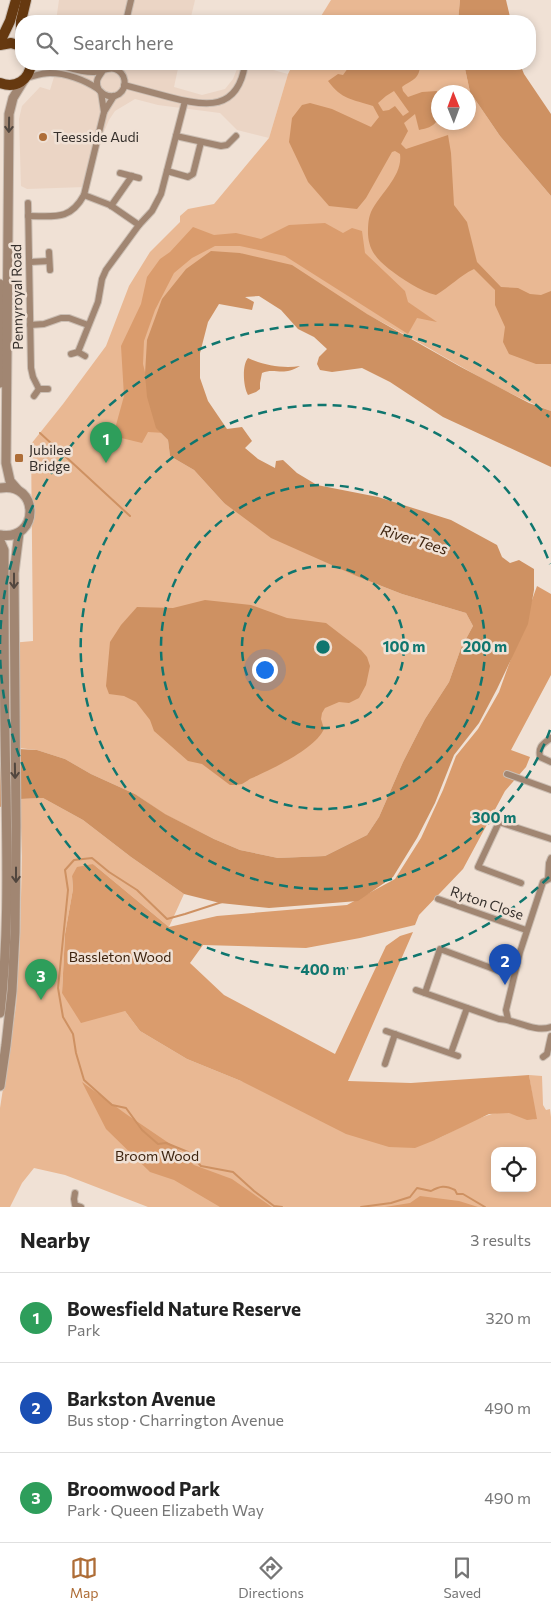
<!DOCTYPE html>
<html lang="en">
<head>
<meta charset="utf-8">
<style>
  :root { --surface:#fff; --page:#f6f6f6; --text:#222; --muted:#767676; --line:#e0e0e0; --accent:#ae6d37 }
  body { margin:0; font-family:Commissioner,sans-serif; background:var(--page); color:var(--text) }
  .controls { position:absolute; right:15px; bottom:15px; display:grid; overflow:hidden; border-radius:10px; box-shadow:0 2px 8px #0003 }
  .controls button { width:45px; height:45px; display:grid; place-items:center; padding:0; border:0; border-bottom:1px solid var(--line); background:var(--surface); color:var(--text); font:25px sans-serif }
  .compass { position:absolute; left:431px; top:85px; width:45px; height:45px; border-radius:50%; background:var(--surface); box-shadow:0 2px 8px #0003; rotate:359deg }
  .you { position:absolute; left:264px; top:669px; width:18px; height:18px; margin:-12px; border:4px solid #fff; border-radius:50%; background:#1a73e8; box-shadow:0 0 0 8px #1a73e833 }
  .badge { display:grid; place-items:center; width:32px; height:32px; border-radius:50%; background:var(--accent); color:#fff; font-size:16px; font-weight:700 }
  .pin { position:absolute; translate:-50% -41px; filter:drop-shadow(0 1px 2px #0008) }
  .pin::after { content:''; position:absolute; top:26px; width:18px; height:15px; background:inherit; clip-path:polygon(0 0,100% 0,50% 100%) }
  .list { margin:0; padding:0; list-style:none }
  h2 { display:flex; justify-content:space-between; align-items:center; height:65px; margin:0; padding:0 20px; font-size:21px }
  h2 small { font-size:16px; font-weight:400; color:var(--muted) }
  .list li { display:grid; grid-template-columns:32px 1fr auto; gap:15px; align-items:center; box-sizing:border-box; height:90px; padding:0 20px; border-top:1px solid var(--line) }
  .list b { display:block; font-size:19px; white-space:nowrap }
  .list p { margin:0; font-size:16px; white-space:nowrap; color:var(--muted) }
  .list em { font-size:16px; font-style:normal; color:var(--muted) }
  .icon { flex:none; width:28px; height:28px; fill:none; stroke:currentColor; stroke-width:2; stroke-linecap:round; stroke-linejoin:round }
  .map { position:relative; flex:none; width:551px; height:1207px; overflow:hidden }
  .search { position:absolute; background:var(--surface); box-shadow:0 2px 8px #0003; left:15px; right:15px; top:15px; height:55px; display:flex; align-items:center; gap:12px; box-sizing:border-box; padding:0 18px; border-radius:20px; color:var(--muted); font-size:19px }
  .sheet { height:335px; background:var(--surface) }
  nav { display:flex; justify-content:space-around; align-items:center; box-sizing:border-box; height:70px; border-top:1px solid var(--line); background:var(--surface); font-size:14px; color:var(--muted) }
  nav a { display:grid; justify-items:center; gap:2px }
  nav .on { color:var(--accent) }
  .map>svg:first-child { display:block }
</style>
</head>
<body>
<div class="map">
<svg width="551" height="1207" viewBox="0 0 551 1207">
  <rect width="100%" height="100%" fill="#f0e1d5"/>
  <g fill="#ebd5c5">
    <path d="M59,0H195L190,21H56Z"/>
    <path d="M58,64H179L174,87L202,95L225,89L233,79L239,64L255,65L288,74L269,138L237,130L220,113L158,105L135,99L115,111L109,120L93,158L85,187L27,189L21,186L19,119L22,106L40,87L50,90Z"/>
  </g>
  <g fill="#e9b893" fill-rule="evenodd">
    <path d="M331,0H460L458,21H318Z"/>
    <path d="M293,64H464L470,92L500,136L551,196V411C498,391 450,359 400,332C348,303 294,279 240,253L156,428L168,440L170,456L194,470L224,503L361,578L402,594L466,613L473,626L461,648L449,682L425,719L403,762L379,817L367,835L325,856L278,858L240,850L214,839L164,814L135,794L91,774L65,759L37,750L0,746V644L33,641L31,444L63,404L106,346L129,286L150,252L180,222V216L188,209L214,204L269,138L288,74ZM438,92H468V122H438Z"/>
    <path d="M43,798L83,820L131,857L184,894L169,927L93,864L72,876L73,889L65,934L62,993L125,1011L140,1031L187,1059L241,1081L435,1140C455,1131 487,1109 510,1113C521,1115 524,1120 536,1119L529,1075L542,1076L543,1105L546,1110L550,1109L551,1117V1207H148L65,1175L34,1168L22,1183L10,1207H0V1108L16,1006L20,939L22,856L20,799ZM495,1151H532V1188H495Z"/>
  </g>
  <g fill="#da9c6d">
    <path d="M325,223L343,233L352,228L362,231L365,253L405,291L408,302L437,322L417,318L408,334L285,256L240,246H215L192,258L174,273L155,310L144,341L143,364L154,409L165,433L148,432L142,443L113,436L124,396L121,346L141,304L147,277L160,259L170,252L193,227L214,235L236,233L261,239L289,225Z"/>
    <path d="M537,586L551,594V675L511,750L530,757L526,767L505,791L463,869L419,915L415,925L360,938L306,948L203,945L190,963L224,995L335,1054L386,946L400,936L413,932L348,1081L411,1083L529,1075L537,1119L527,1120L509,1113L489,1114L435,1140L415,1148L389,1147L346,1134L241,1081L187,1059L140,1031L125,1011L81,1023L62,993L65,934L73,889L72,876L77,867L93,864L169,927L217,916L347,905L395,879L421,838L443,790L456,756L478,729L499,692Z"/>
    <path d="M82,1082L126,1114L179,1150L194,1165L232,1179L272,1207H220L174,1180L150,1172L106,1129Z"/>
    <path d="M420,1196L459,1201L478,1207H385L410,1203Z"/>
  </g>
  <g fill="#ce9162" fill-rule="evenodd">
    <path d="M460,0H506L511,21H458Z"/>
    <path d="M351,64H420C420,79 413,79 402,87L403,91L408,97L422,92L437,91L438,94C439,115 443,126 419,130L415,114L404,123L408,131L401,144L406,149L448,135L451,153L454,205L467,222L477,262L501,287L518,288L530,294L541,295L551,291V364H536L509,354L503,342L505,327L495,305V290L474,269C459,276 450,287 436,295C420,291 402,279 389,269C377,259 369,251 368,234C368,227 368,219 371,212C380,193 403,176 400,154L395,151L392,152L366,198L357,209L329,206L308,182L289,142L292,118L302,105L310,103L332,109L371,127L379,117L373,106C352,99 342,100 328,81L338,74L343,75ZM394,91L409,112L403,116L395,106L389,110L383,111L378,103L386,96Z"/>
    <path d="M464,64H520L524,74L551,114V196L500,136L470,92Z"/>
    <path d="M211,251L240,253L292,265L367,314L459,366L529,403L551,411V467L443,417L390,382L362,368L332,372L320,370L317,364L319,357L327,349L314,337L298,329L281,310L259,296L245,297L254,302L252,310L219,304L208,322L200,353V378L208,401L227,429L242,427L252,441L245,448L258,459L275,468L276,461L283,460L297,473L317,485L378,497L451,520L497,545L502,557L510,563L519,560L534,569V590L528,624L497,689L479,723L454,755L435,803L417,838L393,877L358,901L269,908L220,903L184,894L131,857L83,820L43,798L20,799L0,807V748L37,750L65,759L91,774L135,794L165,814L214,839L240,850L278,858L325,856L367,835L379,817L403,762L425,719L449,682L461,648L473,626L466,613L402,594L361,578L271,538L224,503L194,470L170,456L168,440L156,428L147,397L145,374L147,340L162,299L186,269Z"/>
    <path d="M248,358C263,365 283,369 300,366C282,377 275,367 262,373L260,383V389L256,392L248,395C243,386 242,365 248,358Z"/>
    <path d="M205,600L251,605L287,618L326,623L361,650L367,657L370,666L366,685L359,698L349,703L339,702L325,708L322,713L321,719L324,729C315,749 272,769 252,778C249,779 246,782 242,784C238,785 234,785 230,785L202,764L188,761L154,731L150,720L136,702L124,696L109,694L106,686L110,642L121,625L137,607L173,608Z"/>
  </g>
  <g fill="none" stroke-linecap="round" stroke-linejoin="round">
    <g stroke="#ce9162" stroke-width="2">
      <path d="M40,433L130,516"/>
      <path d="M222,902L185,914L167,919L137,890L109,872L92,858L74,860L65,870L68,890L58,988L63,1017L73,1034L76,1053L84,1080L112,1105L126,1108L142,1130L158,1144L166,1143L188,1152L201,1166L233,1172L254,1191L274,1206L282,1207"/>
      <path d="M361,1207L391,1203L410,1197L417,1188L431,1191C440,1186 445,1185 455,1190L457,1194H463L485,1207"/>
    </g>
    <g stroke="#cbbeb3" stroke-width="8">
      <g id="minor">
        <path d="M126,21L131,0"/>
        <path d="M55,64C67,67 80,72 93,72C100,72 108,67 115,69C126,73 128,87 119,94C110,100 96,93 97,82C97,78 100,75 102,72"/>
        <path d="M26,78C34,76 42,73 50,73C66,73 85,80 98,89"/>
        <path d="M124,85C139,89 154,93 169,97C206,107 238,111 245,64"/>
        <path d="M101,92L104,112L114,96"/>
        <path d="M176,136L221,146L227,145L236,136"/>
        <path d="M167,171L188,177L193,174L201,142"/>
        <path d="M120,173L139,178"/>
        <path d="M84,195L110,205L139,225"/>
        <path d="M28,203L31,368L33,377L39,389"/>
        <path d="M111,206L132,176"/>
        <path d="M28,216C54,216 70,221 84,195L104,112"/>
        <path d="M49,252L50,270"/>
        <path d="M30,262L49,261"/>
        <path d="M30,325L44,324L61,318H69L88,325"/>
        <path d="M78,352L85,356"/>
        <path d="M71,354L78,352L98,302L102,279L106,270L139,225L152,211L161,194L185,101"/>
        <path d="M34,396L39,389H48"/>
        <path d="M551,738C543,744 538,746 540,757L551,762"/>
        <path d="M507,774L551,790"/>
        <path d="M548,879L549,863L551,858"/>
        <path d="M521,883L478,867L499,822L551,839"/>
        <path d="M438,899L526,930"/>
        <path d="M416,990L499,1019C515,1019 534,1033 551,1027"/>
        <path d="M425,993L440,949L502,972"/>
        <path d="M508,1019L506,1010L520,952L543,882L551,878"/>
        <path d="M386,1031L458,1056"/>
        <path d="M451,1053L467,1008"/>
        <path d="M543,1057L547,1054L551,1036"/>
        <path d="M385,1064L395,1034"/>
        <path d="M75,1193L74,1199L75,1205L81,1207"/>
      </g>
    </g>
    <g stroke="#cbbeb3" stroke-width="11">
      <g id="tertiary">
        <path d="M0,284V383"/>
        <path d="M0,488C40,481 40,542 0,535"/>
        <path d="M17,489L10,481L6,463L9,114L13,98L24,80"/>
        <path d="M0,541L4,550C4,629 4,707 6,786C7,861 9,938 0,1013"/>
        <path d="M0,1086L6,1045L12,991L15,932L16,826L14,573L19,533"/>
      </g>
    </g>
    <g stroke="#cbbeb3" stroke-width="12">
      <g id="primary">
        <path d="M21,31V21L26,0"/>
        <path d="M0,42L10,21L16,0"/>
        <path d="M0,45L11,43L21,46"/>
        <path d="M0,83C16,89 29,80 31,64"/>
      </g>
    </g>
    <use href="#minor" stroke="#a18672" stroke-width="6"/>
    <use href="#tertiary" stroke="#a18672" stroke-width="9"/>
    <use href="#primary" stroke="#663910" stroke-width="10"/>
  </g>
  <defs><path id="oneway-shaft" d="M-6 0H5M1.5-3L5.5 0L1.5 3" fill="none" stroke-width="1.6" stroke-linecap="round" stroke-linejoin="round" transform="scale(1.25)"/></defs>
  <g stroke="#51463e">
    <use href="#oneway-shaft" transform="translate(9 125) rotate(91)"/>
    <use href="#oneway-shaft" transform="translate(14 581) rotate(90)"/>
    <use href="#oneway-shaft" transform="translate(15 771) rotate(89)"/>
    <use href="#oneway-shaft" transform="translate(16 875) rotate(90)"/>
  </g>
  <g fill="none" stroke="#0f766e" stroke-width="2.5" stroke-dasharray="9 6">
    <circle cx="323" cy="647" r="81"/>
    <circle cx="323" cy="647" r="162"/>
    <path d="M550 730A242 242 0 1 1 550 564"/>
    <path d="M549 877A323 323 0 0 1 0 650M0 644A323 323 0 0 1 549 417"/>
  </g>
  <g fill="#ae6d37" stroke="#f0e1d5" stroke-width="2">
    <circle cx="43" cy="137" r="5"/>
    <rect x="14" y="453" width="10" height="10" rx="2.5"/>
  </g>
  <g text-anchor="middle" stroke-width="5" stroke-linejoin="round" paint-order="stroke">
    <g font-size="14" fill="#36302c" stroke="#f0e1d5" text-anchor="start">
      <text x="53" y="142">Teesside Audi</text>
      <text x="29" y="455">Jubilee<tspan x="29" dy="16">Bridge</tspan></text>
    </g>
    <g font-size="14" fill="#36302c" stroke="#f0e1d5">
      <text transform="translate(17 297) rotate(-91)" y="5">Pennyroyal Road</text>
      <text transform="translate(487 903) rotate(19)" y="5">Ryton Close</text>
    </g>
    <g font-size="14" fill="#3d240f" stroke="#f0e1d5">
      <text x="120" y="962">Bassleton Wood</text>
      <text x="157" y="1161">Broom Wood</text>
    </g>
    <g font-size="15" font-style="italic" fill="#3f2510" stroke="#f0e1d5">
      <text transform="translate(414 540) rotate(17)" y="5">River Tees</text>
    </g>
  </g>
  <circle cx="323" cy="647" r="8" fill="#0f766e" stroke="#f0e1d5" stroke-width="2.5"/>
  <g font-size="15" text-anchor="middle" font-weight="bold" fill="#0f766e" stroke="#f0e1d5" stroke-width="5" stroke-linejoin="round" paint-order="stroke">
    <text x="404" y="652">100 m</text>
    <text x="485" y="652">200 m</text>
    <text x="494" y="823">300 m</text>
    <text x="323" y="975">400 m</text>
  </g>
</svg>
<div class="controls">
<button><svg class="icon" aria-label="locate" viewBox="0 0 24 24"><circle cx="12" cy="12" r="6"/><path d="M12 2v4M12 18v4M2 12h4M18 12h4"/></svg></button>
</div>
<svg class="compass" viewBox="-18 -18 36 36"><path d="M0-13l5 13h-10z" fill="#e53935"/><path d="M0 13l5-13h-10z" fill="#767676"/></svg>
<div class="you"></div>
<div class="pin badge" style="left:106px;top:463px;background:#2e9e5b">1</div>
<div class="pin badge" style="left:505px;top:985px;background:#1a4fb4">2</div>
<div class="pin badge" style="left:41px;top:1000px;background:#2e9e5b">3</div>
<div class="search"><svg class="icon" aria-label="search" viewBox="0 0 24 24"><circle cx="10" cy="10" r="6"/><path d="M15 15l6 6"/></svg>Search here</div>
</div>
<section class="sheet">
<h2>Nearby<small>3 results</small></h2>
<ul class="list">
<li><span class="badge" style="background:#2e9e5b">1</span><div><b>Bowesfield Nature Reserve</b><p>Park</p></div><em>320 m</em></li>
<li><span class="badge" style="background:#1a4fb4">2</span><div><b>Barkston Avenue</b><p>Bus stop · Charrington Avenue</p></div><em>490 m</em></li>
<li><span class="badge" style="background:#2e9e5b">3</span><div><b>Broomwood Park</b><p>Park · Queen Elizabeth Way</p></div><em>490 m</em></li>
</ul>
</section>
<nav>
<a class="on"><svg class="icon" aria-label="map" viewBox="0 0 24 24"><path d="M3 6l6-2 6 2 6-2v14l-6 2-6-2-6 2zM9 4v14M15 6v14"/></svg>Map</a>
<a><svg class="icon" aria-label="directions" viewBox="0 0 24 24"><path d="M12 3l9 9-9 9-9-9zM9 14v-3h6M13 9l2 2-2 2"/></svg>Directions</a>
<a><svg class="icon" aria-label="saved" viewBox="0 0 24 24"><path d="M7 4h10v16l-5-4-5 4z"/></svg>Saved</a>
</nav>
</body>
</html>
